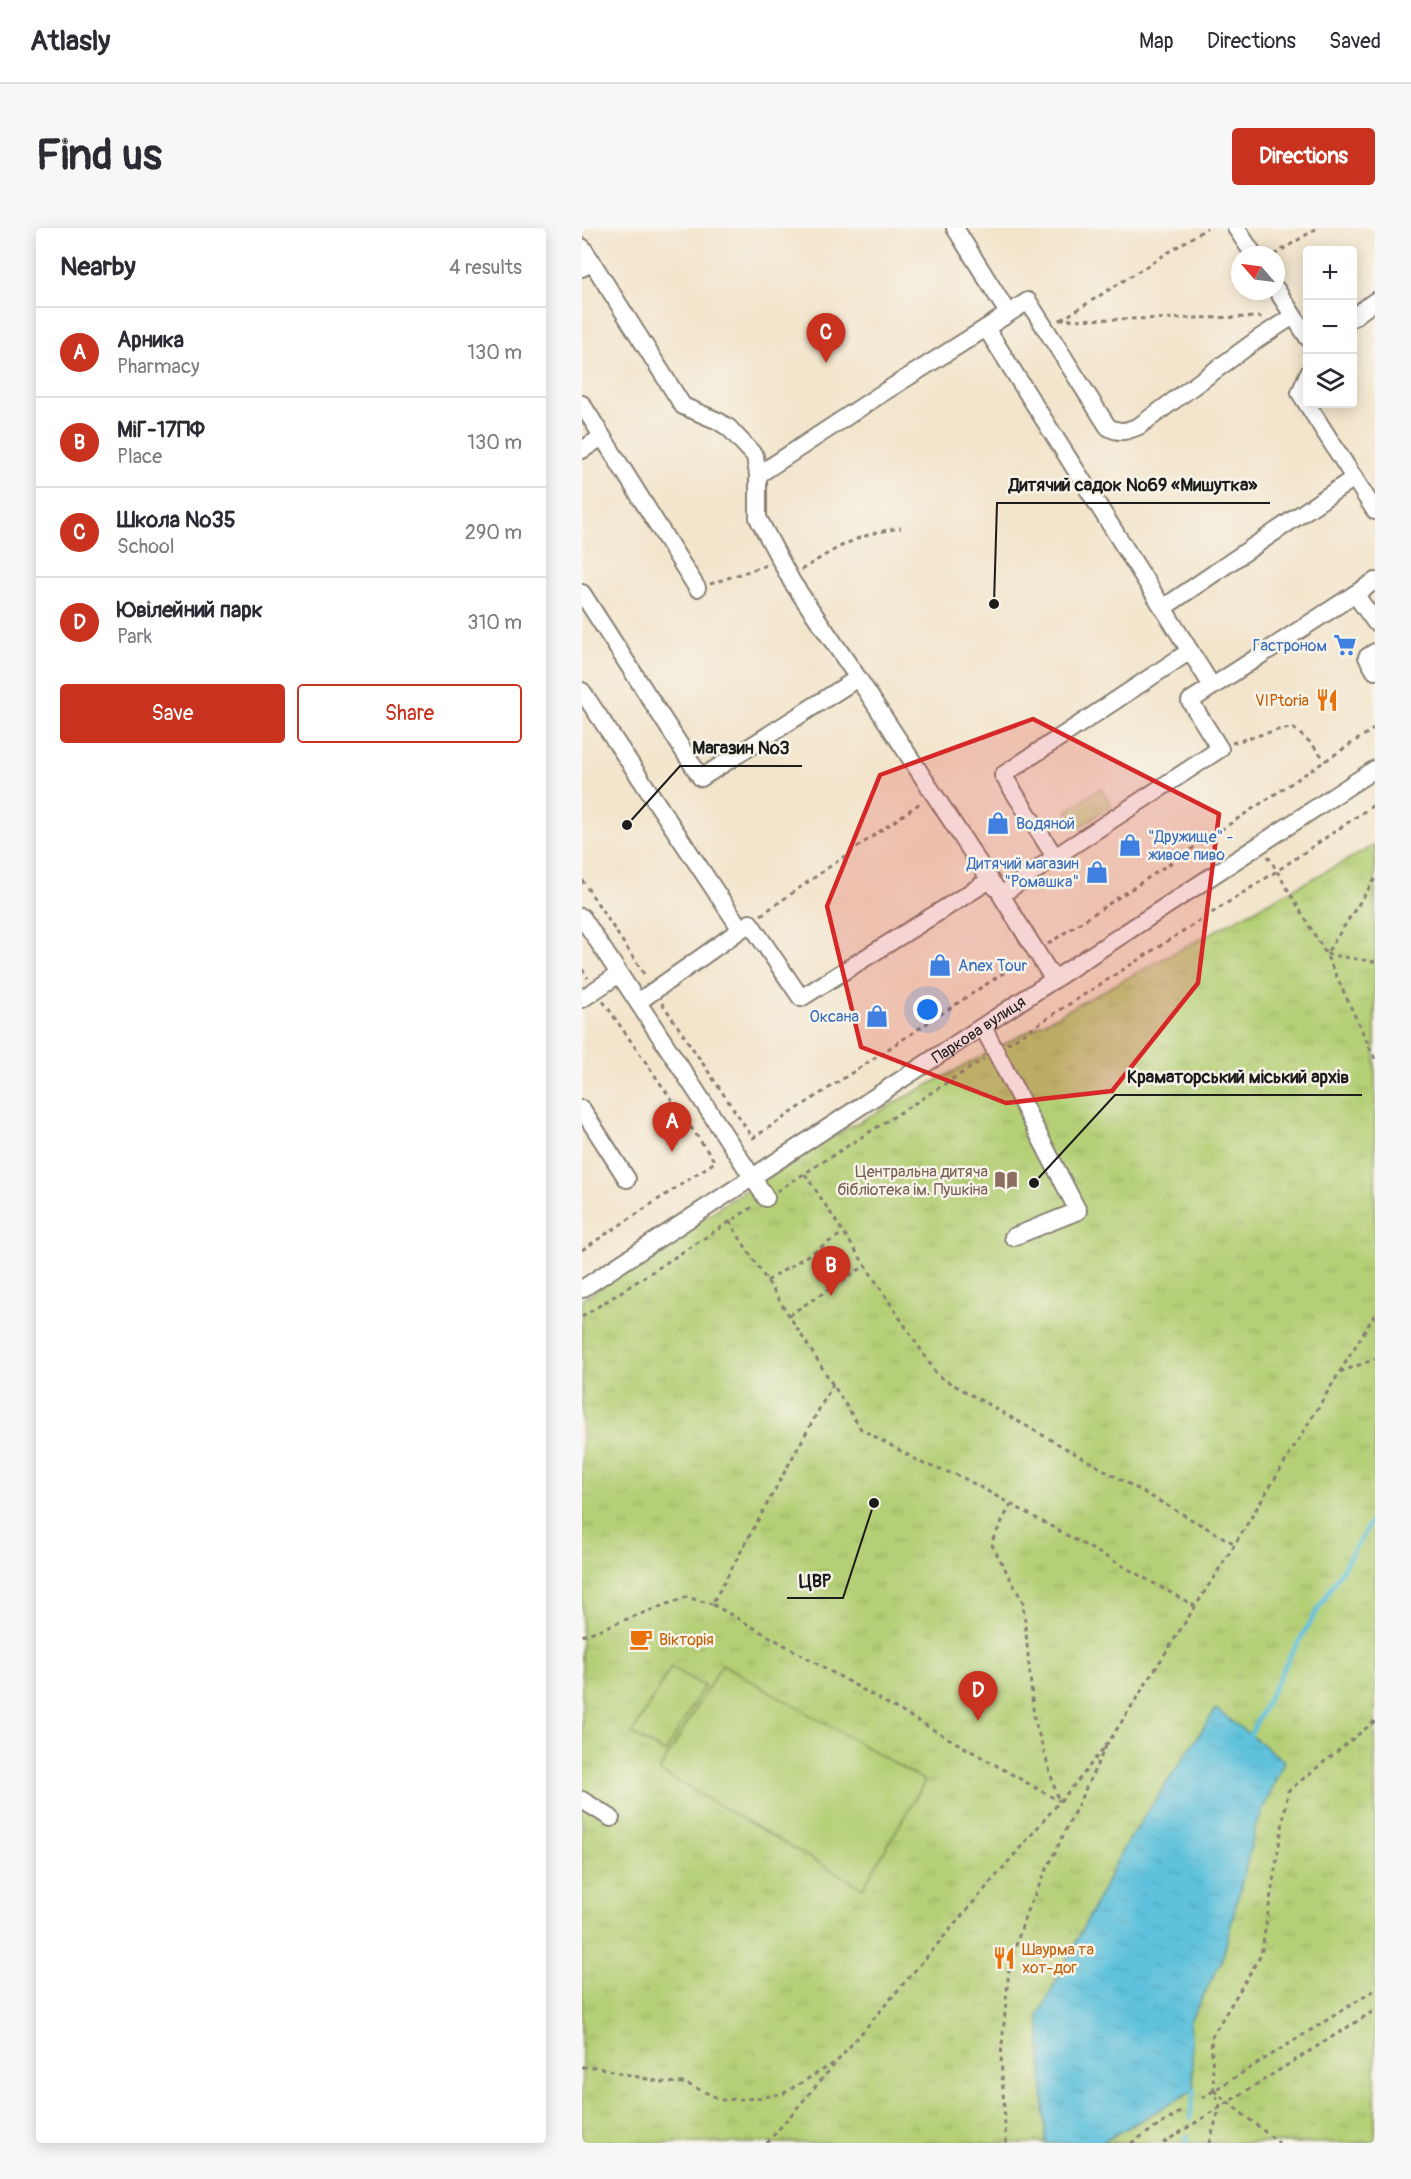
<!DOCTYPE html>
<html lang="en">
<head>
<meta charset="utf-8">
<style>
  :root { --surface:#fff; --page:#f7f7f7; --text:#2b2b33; --muted:#7c7c81; --line:#e1e1e2; --accent:#c8321e }
  body { margin:0; font-family:Pangolin,sans-serif; background:var(--page); color:var(--text) }
  .controls { position:absolute; right:18px; top:18px; display:grid; overflow:hidden; border-radius:6px; box-shadow:0 3px 15px #0003 }
  .controls button { width:54px; height:54px; display:grid; place-items:center; padding:0; border:0; border-bottom:2px solid var(--line); background:var(--surface); color:var(--text); font:30px sans-serif }
  .compass { position:absolute; left:649px; top:18px; width:54px; height:54px; border-radius:50%; background:var(--surface); box-shadow:0 3px 15px #0003; rotate:298deg }
  .you { position:absolute; left:346px; top:782px; width:21px; height:21px; margin:-15px; border:4px solid #fff; border-radius:50%; background:#1a73e8; box-shadow:0 0 0 9px #1a73e833 }
  .badge { display:grid; place-items:center; width:39px; height:39px; border-radius:50%; background:var(--accent); color:#fff; font-size:20px; font-weight:700 }
  .pin { position:absolute; translate:-50% -50px; filter:drop-shadow(0 2px 3px #0008) }
  .pin::after { content:''; position:absolute; top:32px; width:21px; height:18px; background:inherit; clip-path:polygon(0 0,100% 0,50% 100%) }
  .list { margin:0; padding:0; list-style:none }
  h2 { display:flex; justify-content:space-between; align-items:center; height:78px; margin:0; padding:0 24px; font-size:26px }
  h2 small { font-size:20px; font-weight:400; color:var(--muted) }
  .list li { display:grid; grid-template-columns:39px 1fr auto; gap:18px; align-items:center; box-sizing:border-box; height:90px; padding:0 24px; border-top:2px solid var(--line) }
  .list b { display:block; font-size:22px; white-space:nowrap }
  .list p { margin:0; font-size:20px; white-space:nowrap; color:var(--muted) }
  .list em { font-size:20px; font-style:normal; color:var(--muted) }
  .actions { display:flex; gap:12px; padding:18px 24px }
  .actions a { flex:1; padding:14px 0; border:2px solid var(--accent); border-radius:6px; text-align:center; font-size:21px; color:var(--accent) }
  .actions .main { background:var(--accent); color:#fff }
  .icon { flex:none; width:33px; height:33px; fill:none; stroke:currentColor; stroke-width:2; stroke-linecap:round; stroke-linejoin:round }
  .map { position:relative; flex:none; width:793px; height:1915px; overflow:hidden; border-radius:6px }
  header { display:flex; align-items:center; gap:36px; box-sizing:border-box; height:84px; padding:0 30px; background:var(--surface); border-bottom:2px solid var(--line) }
  header strong { font-size:28px }
  nav { display:flex; gap:33px; margin-inline-start:auto; font-size:21px }
  .intro { display:flex; align-items:center; justify-content:space-between; box-sizing:border-box; height:144px; padding:0 36px }
  h1 { margin:0; font-size:42px }
  .button { padding:15px 27px; border-radius:6px; background:var(--accent); color:#fff; font-size:21px; font-weight:700 }
  main { display:flex; gap:36px; padding:0 36px }
  aside { flex:1; background:var(--surface); border-radius:6px; box-shadow:0 3px 15px #0003 }
  .map>svg:first-child { display:block }
</style>
</head>
<body>
<header>
<strong>Atlasly</strong>
<nav><a>Map</a><a>Directions</a><a>Saved</a></nav>
</header>
<div class="intro"><h1>Find us</h1><a class="button">Directions</a></div>
<main>
<aside>
<h2>Nearby<small>4 results</small></h2>
<ul class="list">
<li><span class="badge">A</span><div><b>Арника</b><p>Pharmacy</p></div><em>130 m</em></li>
<li><span class="badge">B</span><div><b>МіГ-17ПФ</b><p>Place</p></div><em>130 m</em></li>
<li><span class="badge">C</span><div><b>Школа №35</b><p>School</p></div><em>290 m</em></li>
<li><span class="badge">D</span><div><b>Ювілейний парк</b><p>Park</p></div><em>310 m</em></li>
</ul>
<div class="actions"><a class="main">Save</a><a>Share</a></div>
</aside>
<div class="map">
<svg width="793" height="1915" viewBox="0 0 793 1915">
  <defs>
    <pattern id="park-tufts" width="24" height="20" patternUnits="userSpaceOnUse" patternTransform="scale(1.5)"><rect width="24" height="20" fill="#b4cf74"/><path d="M3 7l-1-3M5 7V3M7 7l1-3M15 17l-1-3M17 17v-4M19 17l1-3" fill="none" stroke="#9ab164"/></pattern>
    <pattern id="water-ripples" width="26" height="14" patternUnits="userSpaceOnUse" patternTransform="scale(1.5)"><rect width="26" height="14" fill="#5ec1dc"/><path d="M2 4q2-2 4 0t4 0M15 11q2-2 4 0t4 0" fill="none" stroke="#51a5bc"/></pattern>
  </defs>
  <rect width="100%" height="100%" fill="#f7f3e8"/>
  <filter id="ink" filterUnits="userSpaceOnUse"><feTurbulence type="fractalNoise" baseFrequency=".0167" numOctaves="2"/><feDisplacementMap in="SourceGraphic" scale="12" xChannelSelector="R" yChannelSelector="G"/><feConvolveMatrix kernelMatrix="1 2 1 2 8 2 1 2 1" color-interpolation-filters="sRGB"/></filter>
  <filter id="wash" filterUnits="userSpaceOnUse"><feTurbulence type="fractalNoise" baseFrequency=".008" numOctaves="4" result="noise"/><feDisplacementMap in="SourceGraphic" scale="24" xChannelSelector="R" yChannelSelector="G"/><feGaussianBlur stdDeviation="1.35" result="paint"/><feColorMatrix in="noise" values="0 0 0 0 0 0 0 0 0 0 0 0 0 0 0 0 0 1.4 0 .05"/><feComposite in="paint" operator="in"/></filter>
  <g filter="url(#wash)">
    <rect width="100%" height="100%" fill="#f3e5cc"/>
    <g fill="url(#park-tufts)" stroke="#687648" stroke-width="1.5">
      <path d="M518,560L530,577L497,600L485,583Z"/>
      <path d="M793,617V1915H0V1072L212,929Z"/>
    </g>
    <g fill="#b4cf74" stroke="#687648" stroke-width="1.5">
      <path d="M140,1436L343,1553L281,1660L77,1543Z"/>
      <path d="M89,1439L122,1458L83,1525L50,1506Z"/>
    </g>
    <path fill="url(#water-ripples)" stroke="#3d6e7c" stroke-width="1.5" d="M634,1481L702,1533L674,1598L640,1732L608,1793L612,1862L519,1915H464L457,1787L542,1619Z"/>
    <g fill="none" stroke-linecap="round" stroke-linejoin="round">
      <g stroke="#5ec1dc" stroke-width="4.5">
        <path d="M668,1507L708,1428L793,1287"/>
        <path d="M608,1890L612,1862"/>
        <path d="M604,1915L605,1908"/>
      </g>
    </g>
  </g>
  <g filter="url(#ink)">
    <g fill="none" stroke-linecap="round" stroke-linejoin="round">
      <g stroke="#888074" stroke-width="20">
        <g id="minor">
          <path d="M373,0L426,85"/>
          <path d="M654,0L672,27"/>
          <path d="M0,19L10,34"/>
          <path d="M0,40L10,34L101,178L136,193L147,200L173,228L176,247V290L210,354L276,450"/>
          <path d="M694,61L726,110"/>
          <path d="M770,90L793,73"/>
          <path d="M726,146L718,165L793,283"/>
          <path d="M0,176L115,360"/>
          <path d="M0,222L20,209"/>
          <path d="M176,247L299,166L404,100"/>
          <path d="M0,365L119,550L276,450L408,652"/>
          <path d="M773,366L793,394"/>
          <path d="M581,380L404,100L446,73L526,199C538,206 545,203 557,198L676,111L711,88"/>
          <path d="M793,424L785,429L793,443"/>
          <path d="M630,458L581,380L772,250"/>
          <path d="M0,463L158,700"/>
          <path d="M473,629L421,547L608,423"/>
          <path d="M0,689L184,970"/>
          <path d="M472,752L419,667L473,629L638,521L608,473L793,353"/>
          <path d="M0,771L37,746"/>
          <path d="M56,774L168,695L219,770L408,652L414,660"/>
          <path d="M401,799L496,983L431,1009"/>
          <path d="M0,881L45,951"/>
          <path id="s1" d="M0,1061L793,541"/>
          <path d="M0,1572L29,1590"/>
        </g>
      </g>
      <g stroke="#888074" stroke-width="3" stroke-dasharray="4.5 4.5" stroke-linecap="butt">
        <path d="M692,27L735,0"/>
        <path d="M477,92L680,89"/>
        <path d="M479,92L625,0"/>
        <path d="M219,342C256,319 275,306 319,300"/>
        <path d="M128,356L185,337"/>
        <path d="M650,515L695,502L711,500L729,515L744,533"/>
        <path d="M686,628L744,726L793,831"/>
        <path d="M793,651L744,726L793,734"/>
        <path d="M0,652L64,749"/>
        <path d="M179,687L341,573"/>
        <path d="M466,716L793,500"/>
        <path d="M0,741L6,750"/>
        <path d="M80,775L171,910L441,732"/>
        <path d="M425,816L695,643L793,576"/>
        <path d="M223,946L356,1148L653,1316"/>
        <path d="M195,963L402,831"/>
        <path d="M147,993L279,1201L342,1236L378,1248L613,1378"/>
        <path d="M0,1022L133,934L21,773"/>
        <path d="M185,1053L261,1005"/>
        <path d="M207,1087L283,1038"/>
        <path d="M0,1089L172,978"/>
        <path d="M758,1144L793,1131"/>
        <path d="M251,1156L130,1376L477,1573"/>
        <path d="M429,1276L409,1315L441,1374L452,1490L476,1571"/>
        <path d="M0,1408L104,1369L130,1376"/>
        <path d="M0,1839H13L78,1854L103,1855L140,1872L178,1870L202,1865L254,1834"/>
        <path d="M632,1863L629,1810L679,1727L706,1563L793,1493"/>
        <path d="M620,1870L793,1762"/>
        <path d="M185,1915L498,1550L528,1512L653,1316L793,1086"/>
        <path d="M424,1915L419,1828L427,1740L444,1685L524,1518"/>
        <path d="M549,1915L600,1883"/>
        <path d="M581,1915L793,1782"/>
        <path d="M627,1915L638,1879L632,1863L697,1915"/>
      </g>
      <use href="#minor" stroke="#fff" stroke-width="16"/>
    </g>
  </g>
  <path fill="#d62828" fill-opacity="0.2" stroke="#d62828" stroke-width="4.5" stroke-linejoin="round" d="M451,491L637,586L616,755L530,863L424,875L279,819L245,678L298,547Z"/>
  <defs>
    <g id="supermarket-bare" transform="scale(1.8)"><path d="M-6-5.5h2.5l.6 2H6L4.5 2H-2.5L-4.4-4H-6ZM-1.5 3.2a1.3 1.3 0 1 0 .1 0ZM3 3.2a1.3 1.3 0 1 0 .1 0Z" fill="#3f7fe0" stroke="#f7f3e8" stroke-width="2.5" paint-order="stroke"/></g>
    <g id="restaurant-bare" transform="scale(1.8)"><path d="M-5-6h1v4h1v-4h1v4h1v-4h1v5L-1.5 .5V6h-2V.5L-5-1ZM5-6V6H3V1.5H1.5Q1.5-4 5-6Z" fill="#e8710a" stroke="#f7f3e8" stroke-width="2.5" paint-order="stroke"/></g>
    <g id="shop-bare" transform="scale(1.8)"><path d="M-5-2.5h2.3a2.7 3.5 0 0 1 5.4 0H5L5.5 6h-11ZM-1.5-2.5h3a1.5 2.3 0 0 0-3 0Z" fill="#3f7fe0" stroke="#f7f3e8" stroke-width="2.5" paint-order="stroke"/></g>
    <g id="library-bare" transform="scale(1.8)"><path d="M-6-4Q-3-5.5-.7-3.5V5Q-3 3-6 4ZM6-4Q3-5.5 .7-3.5V5Q3 3 6 4Z" fill="#8d6e63" stroke="#f7f3e8" stroke-width="2.5" paint-order="stroke"/></g>
    <g id="cafe-bare" transform="scale(1.8)"><path d="M-5.5-4.5H6V0H3Q3 3.5 0 3.5H-2.5Q-5.5 3.5-5.5 0ZM3-3.2v2h1.7v-2ZM-6 4.5H4V6H-6Z" fill="#e8710a" stroke="#f7f3e8" stroke-width="2.5" paint-order="stroke"/></g>
  </defs>
  <g fill-rule="evenodd">
    <use href="#supermarket-bare" x="763" y="417"/>
    <use href="#restaurant-bare" x="745" y="472"/>
    <use href="#shop-bare" x="416" y="595"/>
    <use href="#shop-bare" x="548" y="617"/>
    <use href="#shop-bare" x="515" y="644"/>
    <use href="#shop-bare" x="358" y="737"/>
    <use href="#shop-bare" x="295" y="788"/>
    <use href="#library-bare" x="424" y="952"/>
    <use href="#cafe-bare" x="59" y="1411"/>
    <use href="#restaurant-bare" x="422" y="1730"/>
  </g>
  <g text-anchor="middle" stroke-width="5" stroke-linejoin="round" paint-order="stroke">
    <g font-size="16" fill="#366cbe" stroke="#f7f3e8" text-anchor="end">
      <text x="745" y="423">Гастроном</text>
      <text x="434" y="601" text-anchor="start">Водяной</text>
      <text x="566" y="614" text-anchor="start">"Дружище" -<tspan x="566" dy="18">живое пиво</tspan></text>
      <text x="497" y="641">Дитячий магазин<tspan x="497" dy="18">"Ромашка"</tspan></text>
      <text x="376" y="743" text-anchor="start">Anex Tour</text>
      <text x="277" y="794">Оксана</text>
    </g>
    <g font-size="16" fill="#c56008" stroke="#f7f3e8" text-anchor="start">
      <text x="727" y="478" text-anchor="end">VIPtoria</text>
      <text x="77" y="1417">Вікторія</text>
      <text x="440" y="1727">Шаурма та<tspan x="440" dy="18">хот-дог</tspan></text>
    </g>
    <g font-size="16" fill="#1c1c1c" stroke="#f7f3e8">
      <text dy="6" stroke="none"><textPath href="#s1" startOffset="474">Паркова вулиця</textPath></text>
    </g>
    <g font-size="16" fill="#785e54" stroke="#f7f3e8" text-anchor="end">
      <text x="406" y="949">Центральна дитяча<tspan x="406" dy="18">бібліотека ім. Пушкіна</tspan></text>
    </g>
  </g>
  <path fill="none" stroke="#1c1c1c" stroke-width="2" d="M412 376L415 275H688M45 597L98 538H220M452 955L533 867H780M292 1275L261 1370H205"/>
  <g fill="#1c1c1c" stroke="#f7f3e8" stroke-width="2">
    <circle cx="412" cy="376" r="6"/>
    <circle cx="45" cy="597" r="6"/>
    <circle cx="452" cy="955" r="6"/>
    <circle cx="292" cy="1275" r="6"/>
  </g>
  <g font-size="18" text-anchor="middle" font-weight="bold" fill="#1c1c1c" stroke="#f7f3e8" stroke-width="5" stroke-linejoin="round" paint-order="stroke">
    <text x="551" y="263">Дитячий садок №69 «Мишутка»</text>
    <text x="159" y="526">Магазин №3</text>
    <text x="656" y="855">Краматорський міський архів</text>
    <text x="233" y="1359">ЦВР</text>
  </g>
</svg>
<div class="controls">
<button>+</button>
<button>−</button>
<button><svg class="icon" aria-label="layers" viewBox="0 0 24 24"><path d="M12 4l9 5-9 5-9-5zM3 14l9 5 9-5"/></svg></button>
</div>
<svg class="compass" viewBox="-18 -18 36 36"><path d="M0-13l5 13h-10z" fill="#e53935"/><path d="M0 13l5-13h-10z" fill="#7c7c81"/></svg>
<div class="you"></div>
<div class="pin badge" style="left:90px;top:924px">A</div>
<div class="pin badge" style="left:249px;top:1068px">B</div>
<div class="pin badge" style="left:244px;top:135px">C</div>
<div class="pin badge" style="left:396px;top:1493px">D</div>
</div>
</main>
</body>
</html>
